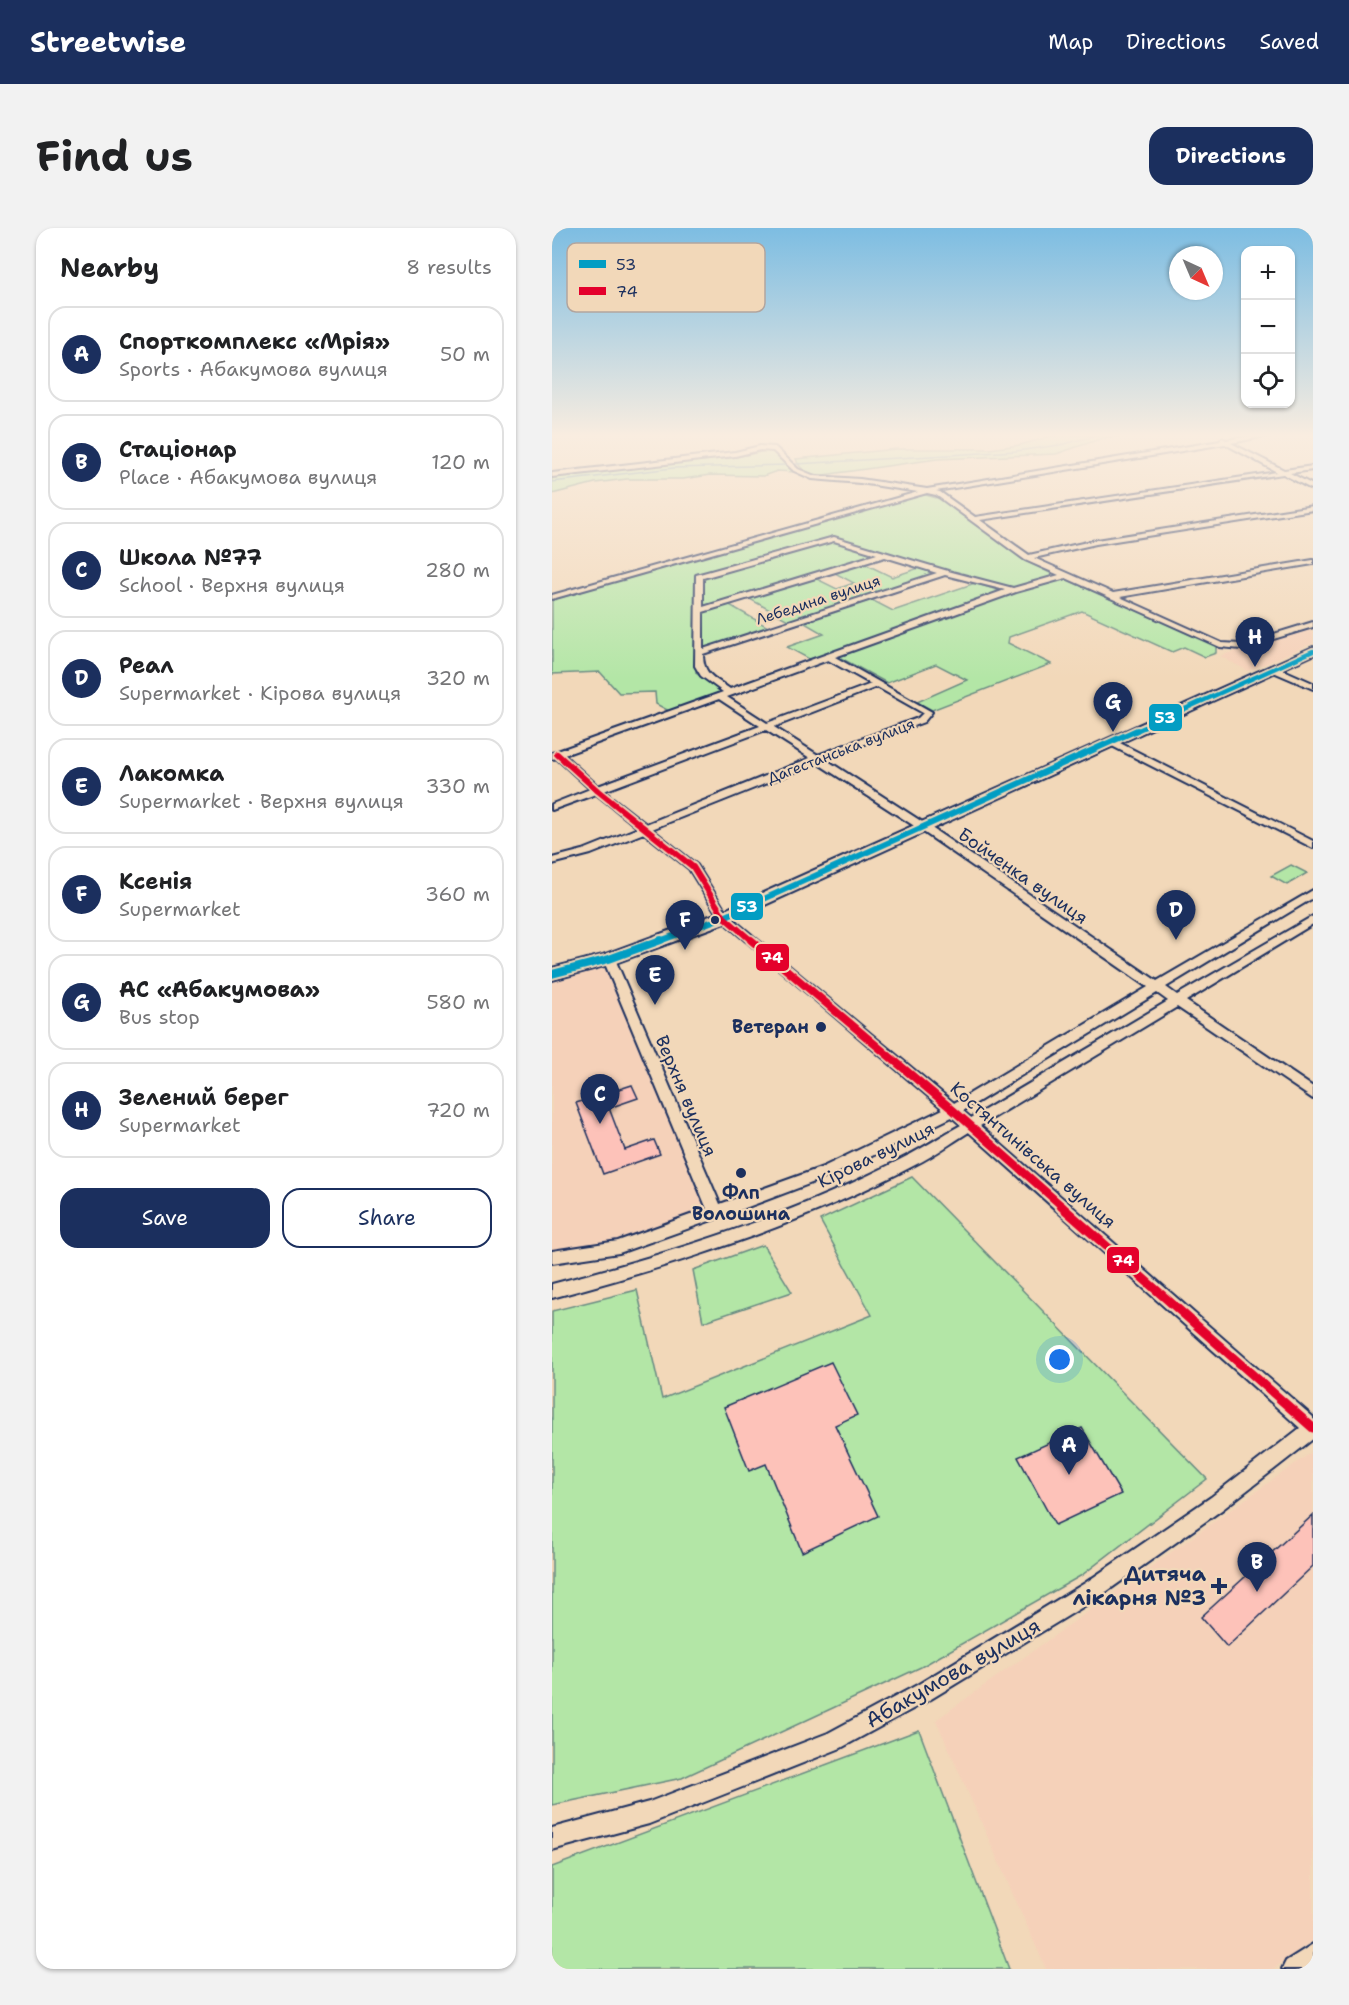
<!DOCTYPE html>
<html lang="en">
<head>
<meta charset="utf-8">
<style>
  :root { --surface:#fff; --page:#f2f2f2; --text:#202124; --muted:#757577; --line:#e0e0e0; --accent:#1b2f5e }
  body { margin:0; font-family:"Shantell Sans",sans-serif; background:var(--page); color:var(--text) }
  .controls { position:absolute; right:18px; top:18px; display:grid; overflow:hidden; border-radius:12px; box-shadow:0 2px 4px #0004 }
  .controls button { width:54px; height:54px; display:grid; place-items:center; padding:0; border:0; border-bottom:2px solid var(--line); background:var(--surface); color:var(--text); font:30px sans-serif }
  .compass { position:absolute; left:617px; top:18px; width:54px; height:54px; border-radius:50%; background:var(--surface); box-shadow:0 2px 4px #0004; rotate:136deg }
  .you { position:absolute; left:508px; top:1132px; width:21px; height:21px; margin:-15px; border:4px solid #fff; border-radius:50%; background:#1a73e8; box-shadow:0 0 0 9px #1a73e833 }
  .badge { display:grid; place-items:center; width:39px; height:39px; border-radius:50%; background:var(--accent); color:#fff; font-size:20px; font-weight:700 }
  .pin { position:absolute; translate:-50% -50px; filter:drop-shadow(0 2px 3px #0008) }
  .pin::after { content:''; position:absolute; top:32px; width:21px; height:18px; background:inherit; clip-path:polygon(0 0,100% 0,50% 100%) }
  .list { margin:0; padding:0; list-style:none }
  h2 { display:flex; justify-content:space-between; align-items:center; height:78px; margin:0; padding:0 24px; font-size:26px }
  h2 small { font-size:20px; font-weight:400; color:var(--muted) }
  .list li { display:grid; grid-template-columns:39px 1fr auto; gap:18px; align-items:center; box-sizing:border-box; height:96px; margin:0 12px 12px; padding:0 12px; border:2px solid var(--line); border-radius:18px }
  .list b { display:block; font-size:22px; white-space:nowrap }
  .list p { margin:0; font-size:20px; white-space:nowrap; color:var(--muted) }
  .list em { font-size:20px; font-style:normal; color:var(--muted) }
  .actions { display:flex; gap:12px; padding:18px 24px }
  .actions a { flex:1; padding:14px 0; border:2px solid var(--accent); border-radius:18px; text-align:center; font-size:21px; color:var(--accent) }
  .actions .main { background:var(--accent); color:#fff }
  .icon { flex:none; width:33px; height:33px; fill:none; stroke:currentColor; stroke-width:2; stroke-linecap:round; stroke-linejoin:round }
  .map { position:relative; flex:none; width:761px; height:1741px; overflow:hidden; border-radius:18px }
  header { display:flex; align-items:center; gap:36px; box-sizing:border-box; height:84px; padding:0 30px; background:var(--accent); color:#fff }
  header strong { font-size:28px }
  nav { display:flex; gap:33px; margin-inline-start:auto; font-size:21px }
  .intro { display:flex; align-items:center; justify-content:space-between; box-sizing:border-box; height:144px; padding:0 36px }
  h1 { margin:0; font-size:42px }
  .button { padding:15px 27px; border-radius:18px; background:var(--accent); color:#fff; font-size:21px; font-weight:700 }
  main { display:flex; gap:36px; padding:0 36px }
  aside { flex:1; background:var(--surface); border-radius:18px; box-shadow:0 2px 4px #0004 }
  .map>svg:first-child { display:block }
</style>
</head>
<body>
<header>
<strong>Streetwise</strong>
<nav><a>Map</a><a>Directions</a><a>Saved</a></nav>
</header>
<div class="intro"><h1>Find us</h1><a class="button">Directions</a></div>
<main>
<aside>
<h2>Nearby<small>8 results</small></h2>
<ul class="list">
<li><span class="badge">A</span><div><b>Спорткомплекс «Мрія»</b><p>Sports · Абакумова вулиця</p></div><em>50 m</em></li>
<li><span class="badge">B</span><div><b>Стаціонар</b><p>Place · Абакумова вулиця</p></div><em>120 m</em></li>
<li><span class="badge">C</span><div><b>Школа №77</b><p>School · Верхня вулиця</p></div><em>280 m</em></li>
<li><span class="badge">D</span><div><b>Реал</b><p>Supermarket · Кірова вулиця</p></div><em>320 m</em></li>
<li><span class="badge">E</span><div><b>Лакомка</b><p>Supermarket · Верхня вулиця</p></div><em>330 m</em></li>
<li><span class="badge">F</span><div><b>Ксенія</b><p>Supermarket</p></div><em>360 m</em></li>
<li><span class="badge">G</span><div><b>АС «Абакумова»</b><p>Bus stop</p></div><em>580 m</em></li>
<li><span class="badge">H</span><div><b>Зелений берег</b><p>Supermarket</p></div><em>720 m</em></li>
</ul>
<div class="actions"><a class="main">Save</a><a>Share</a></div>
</aside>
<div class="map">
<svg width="761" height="1741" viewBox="0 0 761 1741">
  <rect width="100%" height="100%" fill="#f2d8b9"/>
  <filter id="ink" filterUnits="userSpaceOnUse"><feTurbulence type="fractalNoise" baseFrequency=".0167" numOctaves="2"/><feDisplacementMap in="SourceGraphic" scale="12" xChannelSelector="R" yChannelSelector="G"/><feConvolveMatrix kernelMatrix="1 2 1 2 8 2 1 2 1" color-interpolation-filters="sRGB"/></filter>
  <g filter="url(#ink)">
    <g fill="#f5d1b9">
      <path d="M753,400L761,405V415L696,443L668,428Z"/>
      <path d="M53,734L156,982L66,1013L0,1025V749Z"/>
      <path d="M761,1223V1712L721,1741H494L384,1492Z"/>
    </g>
    <g fill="#b3e6a6" stroke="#678a82" stroke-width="1.5">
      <path d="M503,207H590L551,210L504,226L385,231L271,247C259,247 248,243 244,231L345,221H437L468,217Z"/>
      <path d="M214,223H221L241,244L225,243L211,248L158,247L131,251H75L43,255L0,266V248L179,230Z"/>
      <path d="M370,266L392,272L470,331L504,348L461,360L395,344L284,310L145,348L144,445L171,464L117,483L104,476L103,464L67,465L48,444L0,446V372Z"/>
      <path d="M282,312L327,327L148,382L150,350Z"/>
      <path d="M311,335L340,349L367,340L387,345L241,393L236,392L196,370L263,350L285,361L302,355L281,344Z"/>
      <path d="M511,350L664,417V425L653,429L632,419L620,424L530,383L457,409L456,415L499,436L380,482L365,474L415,452L384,436L335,455L285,428L460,364Z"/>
      <path d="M423,355L451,364L259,432L235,419L272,406L251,394L318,371L341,383Z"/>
      <path d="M176,376L216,399L215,401L149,422L148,385Z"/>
      <path d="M739,637L755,645L735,657L719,648Z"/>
      <path d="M360,949L655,1251L530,1347L369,1439L130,1550L0,1577V1083L85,1062L110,1171L320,1087L268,992Z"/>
      <path d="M211,1017L240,1064L151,1094L141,1042Z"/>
      <path d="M367,1502L457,1741H0V1639Z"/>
    </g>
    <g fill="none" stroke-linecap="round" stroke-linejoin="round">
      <g stroke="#558da8" stroke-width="1.5">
        <path d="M244,236L464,223L508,217L546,207"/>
        <path d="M0,254L121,240L235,237"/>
      </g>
    </g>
    <g fill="#fdc2b9" stroke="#1b2f5e" stroke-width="1.5">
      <path d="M80,857L86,870L57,880L73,922L102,912L108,926L51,946L24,875Z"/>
      <path d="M279,1134L305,1187L283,1197L326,1288L250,1324L214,1236L197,1243L172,1179Z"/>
      <path d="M530,1200L569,1266L503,1297L466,1229Z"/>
      <path d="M761,1287V1338L675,1419L649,1389Z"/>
    </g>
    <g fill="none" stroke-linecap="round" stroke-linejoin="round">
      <g stroke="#1b2f5e" stroke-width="4">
        <g id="street">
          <path d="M704,207H719L679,215L732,242L761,238V242L738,245L761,257V262L731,246L428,292L477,327L544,312L761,278V282L544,316L482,330L561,365L761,332V336L568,369L670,415L689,416L761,394V399L689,421L668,419L514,350L464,364L283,429L380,484L372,494L273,531L375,597L605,753L761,662V670L614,759L625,767L761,688V696L634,773L761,859V871L625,779L428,898L761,1189V1211L671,1281L547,1369L379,1471L289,1520L97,1596L0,1622V1600L97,1574L276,1505L365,1457L533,1355L659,1269L748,1200L417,904C399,915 382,928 363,937C249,997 124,1037 0,1070V1056C120,1025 243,987 353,929C372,920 390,907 409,897L400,889L281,947L169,989L67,1025L0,1035V1023L66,1013L155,981L51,731L53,728L57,727L63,731L168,976L271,939L391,881L168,691L137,641L92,605L39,626L0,636V630L31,622L86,600L44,566L0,582V576L38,561L4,530L0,531V525L171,464L149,448L143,438L144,347L282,309L396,343L461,360L507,347L473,332L384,267L375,265L0,371V367L366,264L308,255L260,251L242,243L221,223L208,222L183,228L0,249V245L183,224L208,218L223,219L246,241L263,248L308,251L375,261L668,213L670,210L674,212ZM673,216L725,244L423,289L388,264L384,263ZM282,313L325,326L151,379V350ZM333,329L385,345L151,421V384ZM393,347L453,362L178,461C163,450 151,447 151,426ZM276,432L319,456L215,495L175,469ZM325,459L371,485L366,490L266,527L222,499ZM167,471L208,498L46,558L12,527ZM214,502L258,530L94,596L52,563ZM265,535L367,601L596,759L402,875L176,687L145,637L100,601ZM605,765L616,773L419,890L411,883Z"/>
          <path d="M719,439H725L761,455V461L719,443Z"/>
          <path d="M556,512H562L761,613V620L556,516Z"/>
          <path d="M761,1716V1741H730L734,1733Z"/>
        </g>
      </g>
      <g stroke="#1b2f5e" stroke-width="4">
        <path id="secondary" d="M761,419V427L178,693L63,735L0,752V740L51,727L166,685Z"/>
      </g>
      <use href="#street" fill="#f2d8b9" fill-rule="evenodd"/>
      <use href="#secondary" fill="#f2d8b9" fill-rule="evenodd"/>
      <g stroke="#f2d8b9" stroke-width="8">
        <path id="bus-1-far2" d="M582,504L761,423"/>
      </g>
      <g stroke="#f2d8b9" stroke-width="10">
        <path id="bus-1-far1" d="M105,714L172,689L585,502"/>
      </g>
      <g stroke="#f2d8b9" stroke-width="12">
        <path id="bus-1" d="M0,746L57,731L109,712"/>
      </g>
      <g stroke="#f2d8b9" stroke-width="10">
        <path id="bus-2-far2" d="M5,526L46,563L141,639L172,689L201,714"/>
      </g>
      <g stroke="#f2d8b9" stroke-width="12">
        <path id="bus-2-far1" d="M199,712L401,882L511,979"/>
      </g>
      <g stroke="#f2d8b9" stroke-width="14">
        <path id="bus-2" d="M509,978L761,1200"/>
      </g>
      <use href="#bus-1-far2" stroke="#039dc3" stroke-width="4.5"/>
      <use href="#bus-1-far1" stroke="#039dc3" stroke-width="6"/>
      <use href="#bus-1" stroke="#039dc3" stroke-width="8"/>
      <use href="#bus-2-far2" stroke="#e4002b" stroke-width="6"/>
      <use href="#bus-2-far1" stroke="#e4002b" stroke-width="8"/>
      <use href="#bus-2" stroke="#e4002b" stroke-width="9"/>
    </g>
  </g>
  <linearGradient id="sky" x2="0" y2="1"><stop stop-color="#7dbde2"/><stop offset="0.46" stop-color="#f9ede0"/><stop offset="1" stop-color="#f9ede0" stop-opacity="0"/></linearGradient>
  <rect width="761" height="451" fill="url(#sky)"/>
  <g fill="#1b2f5e" stroke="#f2d8b9" stroke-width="2">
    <circle cx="163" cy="692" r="5"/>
    <circle cx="269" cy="799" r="6"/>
    <circle cx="189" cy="945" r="6"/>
    <path d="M664 1349h6v6h6v6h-6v6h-6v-6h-6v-6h6z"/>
  </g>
  <g text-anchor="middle" stroke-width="4.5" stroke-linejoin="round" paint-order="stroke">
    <g font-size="15" fill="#1b2f5e" stroke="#f2d8b9">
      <text transform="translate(266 372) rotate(-18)" y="5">Лебедина вулиця</text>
      <text transform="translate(289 523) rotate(-21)" y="5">Дагестанська вулиця</text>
    </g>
    <g font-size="18" fill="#1b2f5e" stroke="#f2d8b9">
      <text transform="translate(471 648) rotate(35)" y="6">Бойченка вулиця</text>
      <text transform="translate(134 868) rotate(67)" y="6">Верхня вулиця</text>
      <text transform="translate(324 927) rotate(-26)" y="6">Кірова вулиця</text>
      <text transform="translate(481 927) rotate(41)" y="6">Костянтинівська вулиця</text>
    </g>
    <g font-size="18" font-weight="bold" fill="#1b2f5e" stroke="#f2d8b9" text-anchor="end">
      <text x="257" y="805">Ветеран</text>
      <text x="189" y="971" text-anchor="middle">Флп<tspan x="189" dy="21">Волошина</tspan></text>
    </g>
    <g font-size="21" font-weight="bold" fill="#1b2f5e" stroke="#f2d8b9" text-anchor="end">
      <text x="654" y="1353">Дитяча<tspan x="654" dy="24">лікарня №3</tspan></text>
    </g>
    <g font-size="21" fill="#1b2f5e" stroke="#f2d8b9">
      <text transform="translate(401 1445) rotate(-30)" y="7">Абакумова вулиця</text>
    </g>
  </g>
  <rect x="15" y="15" width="198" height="69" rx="9" fill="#f2d8b9" stroke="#b2a59e" stroke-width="1.5"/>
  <rect x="27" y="32" width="27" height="8" fill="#039dc3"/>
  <rect x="27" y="59" width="27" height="8" fill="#e4002b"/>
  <g font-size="16" fill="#1b2f5e">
    <text x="64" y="42">53</text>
    <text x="64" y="69">74</text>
  </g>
  <g stroke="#f2d8b9" stroke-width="2">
    <rect x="596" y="475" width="35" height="29" rx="6" fill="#039dc3"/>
    <rect x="178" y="664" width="34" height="29" rx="6" fill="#039dc3"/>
    <rect x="203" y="715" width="35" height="29" rx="6" fill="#e4002b"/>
    <rect x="554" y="1018" width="34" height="28" rx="6" fill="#e4002b"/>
  </g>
  <g font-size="16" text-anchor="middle" font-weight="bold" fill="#fff">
    <text x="613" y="495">53</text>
    <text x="195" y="684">53</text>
    <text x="220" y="735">74</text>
    <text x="571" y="1038">74</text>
  </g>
</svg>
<div class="controls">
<button>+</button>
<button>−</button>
<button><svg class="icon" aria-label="locate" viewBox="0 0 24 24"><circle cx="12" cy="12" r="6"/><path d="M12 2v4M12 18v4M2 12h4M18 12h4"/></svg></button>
</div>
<svg class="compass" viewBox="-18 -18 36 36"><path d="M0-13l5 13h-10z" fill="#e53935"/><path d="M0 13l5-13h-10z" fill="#757577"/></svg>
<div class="you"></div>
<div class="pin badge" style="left:517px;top:1247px">A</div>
<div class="pin badge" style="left:705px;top:1364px">B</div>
<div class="pin badge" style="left:48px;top:896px">C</div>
<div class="pin badge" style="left:624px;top:712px">D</div>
<div class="pin badge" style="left:103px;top:777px">E</div>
<div class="pin badge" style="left:133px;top:722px">F</div>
<div class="pin badge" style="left:561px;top:504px">G</div>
<div class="pin badge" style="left:703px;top:439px">H</div>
</div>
</main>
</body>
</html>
